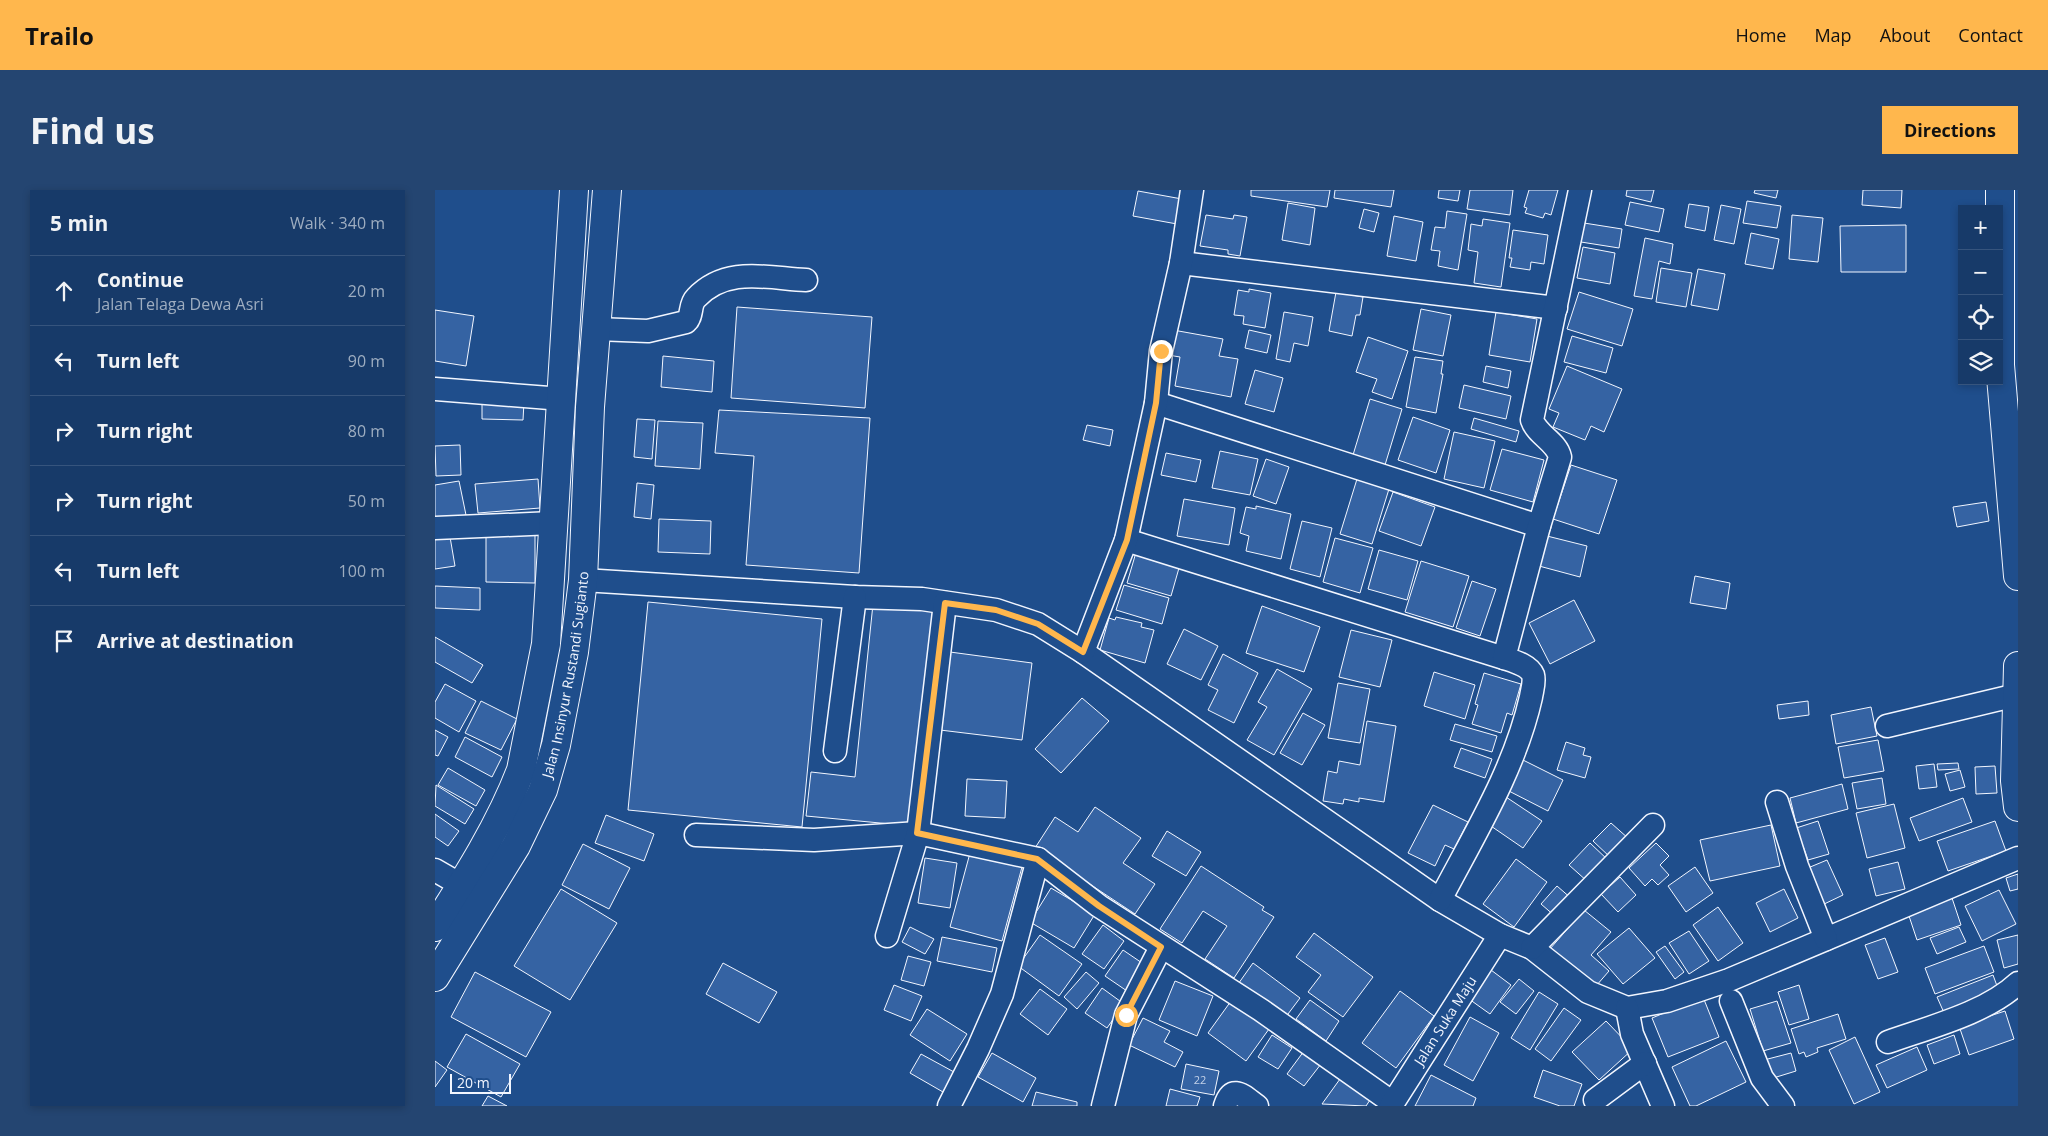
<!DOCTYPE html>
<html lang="en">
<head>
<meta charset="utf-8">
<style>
  :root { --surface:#173a69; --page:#244571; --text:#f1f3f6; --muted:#9eadc0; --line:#36547d; --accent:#ffb74d }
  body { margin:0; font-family:"Open Sans",sans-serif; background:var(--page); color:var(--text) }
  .controls { position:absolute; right:15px; top:15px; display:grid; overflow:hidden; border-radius:0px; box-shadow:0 2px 8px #0003 }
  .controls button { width:45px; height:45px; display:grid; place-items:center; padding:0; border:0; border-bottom:1px solid var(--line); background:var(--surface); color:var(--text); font:25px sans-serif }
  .scale { position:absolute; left:15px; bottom:12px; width:61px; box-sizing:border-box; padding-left:5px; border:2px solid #f2f6ff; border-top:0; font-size:14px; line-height:18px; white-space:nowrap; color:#f2f6ff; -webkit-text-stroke:4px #1f4e8c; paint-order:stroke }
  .stop { position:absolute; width:15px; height:15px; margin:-11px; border:4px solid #ffb74d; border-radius:50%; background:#fff }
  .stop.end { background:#ffb74d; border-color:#fff; box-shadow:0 1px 5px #0008 }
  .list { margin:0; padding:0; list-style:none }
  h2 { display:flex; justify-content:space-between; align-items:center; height:65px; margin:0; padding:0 20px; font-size:21px }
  h2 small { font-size:16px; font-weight:400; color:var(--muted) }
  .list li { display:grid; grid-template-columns:32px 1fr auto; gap:15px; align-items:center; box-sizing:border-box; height:70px; padding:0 20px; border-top:1px solid var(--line) }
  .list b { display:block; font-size:19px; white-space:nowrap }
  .list p { margin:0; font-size:16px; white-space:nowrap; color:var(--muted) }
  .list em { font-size:16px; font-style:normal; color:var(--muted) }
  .icon { flex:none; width:28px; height:28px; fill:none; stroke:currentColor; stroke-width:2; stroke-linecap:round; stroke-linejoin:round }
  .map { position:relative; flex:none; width:1583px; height:916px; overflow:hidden; border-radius:0px }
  header { display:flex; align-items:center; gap:30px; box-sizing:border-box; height:70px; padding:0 25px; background:var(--accent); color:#111 }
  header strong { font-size:24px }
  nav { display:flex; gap:28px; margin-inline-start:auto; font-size:18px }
  .intro { display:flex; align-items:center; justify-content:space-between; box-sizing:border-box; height:120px; padding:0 30px }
  h1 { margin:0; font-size:35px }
  .button { padding:12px 22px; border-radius:0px; background:var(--accent); color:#111; font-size:18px; font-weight:700 }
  main { display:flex; gap:30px; padding:0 30px }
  aside { flex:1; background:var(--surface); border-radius:0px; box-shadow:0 2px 8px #0003 }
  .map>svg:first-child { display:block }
</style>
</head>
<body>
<header>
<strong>Trailo</strong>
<nav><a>Home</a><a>Map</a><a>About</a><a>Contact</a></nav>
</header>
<div class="intro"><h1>Find us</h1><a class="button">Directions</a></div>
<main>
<aside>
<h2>5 min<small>Walk · 340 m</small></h2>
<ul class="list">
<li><svg class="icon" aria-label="ahead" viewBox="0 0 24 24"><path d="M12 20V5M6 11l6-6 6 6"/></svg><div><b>Continue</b><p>Jalan Telaga Dewa Asri</p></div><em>20 m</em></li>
<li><svg class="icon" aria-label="left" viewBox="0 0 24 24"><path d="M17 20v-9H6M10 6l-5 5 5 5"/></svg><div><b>Turn left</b></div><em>90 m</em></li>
<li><svg class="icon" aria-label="right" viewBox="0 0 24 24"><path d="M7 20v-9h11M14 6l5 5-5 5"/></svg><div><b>Turn right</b></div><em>80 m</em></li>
<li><svg class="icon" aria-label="right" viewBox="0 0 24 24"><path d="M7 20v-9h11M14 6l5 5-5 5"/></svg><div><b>Turn right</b></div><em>50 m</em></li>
<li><svg class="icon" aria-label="left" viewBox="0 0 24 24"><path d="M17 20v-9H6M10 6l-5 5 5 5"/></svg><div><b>Turn left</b></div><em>100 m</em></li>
<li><svg class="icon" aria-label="arrive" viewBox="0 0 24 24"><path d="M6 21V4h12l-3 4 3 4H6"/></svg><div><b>Arrive at destination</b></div></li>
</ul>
</aside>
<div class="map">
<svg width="1583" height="916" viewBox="0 0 1583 916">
  <rect width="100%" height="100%" fill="#1f4e8c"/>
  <g fill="#3563a3" stroke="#f2f6ff">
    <path d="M816,0H895L892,17L816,6Z"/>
    <path d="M900,0H959L956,17L899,8Z"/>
    <path d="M1004,0H1025L1023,11L1003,8Z"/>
    <path d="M1035,0H1078L1075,25L1032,19Z"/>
    <path d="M1094,0H1123L1116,25L1110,23L1108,28L1090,23L1092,18L1089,17Z"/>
    <path d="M1192,0H1219L1216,12L1191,6Z"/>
    <path d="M1320,0H1343L1341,8L1319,3Z"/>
    <path d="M1428,0H1467L1466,18L1427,15Z"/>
    <path d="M703,1L747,9L742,34L698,26Z"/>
    <path d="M1312,11L1346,16L1342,38L1308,33Z"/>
    <path d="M1195,12L1229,19L1224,42L1190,35Z"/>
    <path d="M853,13L880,18L875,55L847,50Z"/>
    <path d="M1254,14L1274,17L1270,41L1250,37Z"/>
    <path d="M1286,15L1306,19L1299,54L1279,50Z"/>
    <path d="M929,19L944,23L939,42L924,38Z"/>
    <path d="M1012,21L1032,24L1023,80L1003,76L1005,61L996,60L1000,37L1010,38Z"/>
    <path d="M771,25L798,29L799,25L812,27L805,66L793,64V60L765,56Z"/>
    <path d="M1357,25L1388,28L1383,72L1354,69Z"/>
    <path d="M959,26L988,32L981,71L952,66Z"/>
    <path d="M1048,29L1075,33L1066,97L1039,93L1043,62L1033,60L1036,34L1047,36Z"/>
    <path d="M1149,33L1187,39L1184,58L1146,52Z"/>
    <path d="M1471,35V82H1406L1405,36Z"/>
    <path d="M1078,40L1113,45L1109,74L1096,72L1095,80L1075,77L1077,68H1074Z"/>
    <path d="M1316,43L1344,49L1338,79L1310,74Z"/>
    <path d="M1210,48L1238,54L1235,74L1224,71L1217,109L1199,106Z"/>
    <path d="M1148,57L1180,63L1175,94L1142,88Z"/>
    <path d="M1226,78L1257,83L1251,117L1221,112Z"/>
    <path d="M1263,79L1290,84L1283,120L1256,115Z"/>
    <path d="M814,99L836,103L830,138L808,134L809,126L799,125L803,100L814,102Z"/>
    <path d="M901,102L928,107L925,125H921L917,146L894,141Z"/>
    <path d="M1144,102L1198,119L1187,156L1132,139Z"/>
    <path d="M302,117L437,127L430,218L296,208Z"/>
    <path d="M986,119L1016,125L1008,166L978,160Z"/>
    <path d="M0,120L39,126L31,176L0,171Z"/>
    <path d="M849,122L878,127L873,156L859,153L855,172L841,169Z"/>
    <path d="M1061,122L1102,129L1095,172L1054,165Z"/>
    <path d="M738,140L788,149L784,166L803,169L796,207L740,196L745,167L733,165Z"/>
    <path d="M814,140L836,145L832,163L810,158Z"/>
    <path d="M1137,146L1178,158L1171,183L1129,172Z"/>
    <path d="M933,147L973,161L957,209L937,202L942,189L921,182Z"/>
    <path d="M228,166L279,171L277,202L226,197Z"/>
    <path d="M980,167L1008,171L1006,184H1008L1001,223L971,217Z"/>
    <path d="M1051,176L1076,181L1073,198L1048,192Z"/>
    <path d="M1132,176L1187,199L1169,242L1156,236L1150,250L1118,237L1124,223L1114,219Z"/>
    <path d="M820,180L848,188L839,222L810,214Z"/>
    <path d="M1029,195L1076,206L1071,229L1024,218Z"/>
    <path d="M935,209L967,219L950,275L918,265Z"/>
    <path d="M47,211L89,212L88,230L47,229Z"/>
    <path d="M284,220L435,228L424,383L311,375L319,266L280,263Z"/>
    <path d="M978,227L1015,240L1001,283L963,270Z"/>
    <path d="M1039,228L1084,241L1081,252L1036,239Z"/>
    <path d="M202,229L220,230L217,269L199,267Z"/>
    <path d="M223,231L268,233L265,279L220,276Z"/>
    <path d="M652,235L678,240L675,256L648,250Z"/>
    <path d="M1019,242L1060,251L1049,298L1009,289Z"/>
    <path d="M25,255L26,285L1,286L0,256Z"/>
    <path d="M1067,259L1109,270L1098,312L1055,300Z"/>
    <path d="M785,261L823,269L815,305L777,298Z"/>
    <path d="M731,263L766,270L761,292L726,285Z"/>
    <path d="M831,269L854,277L841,314L818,306Z"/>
    <path d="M1136,275L1182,290L1164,344L1118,329Z"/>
    <path d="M103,289L105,318L43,323L40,294Z"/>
    <path d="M922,289L954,299L937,354L905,344Z"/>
    <path d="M24,291L31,325L0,331V295Z"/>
    <path d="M202,293L219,295L216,329L199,327Z"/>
    <path d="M958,302L1000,317L986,356L944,341Z"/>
    <path d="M749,309L800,318L794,355L742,346Z"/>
    <path d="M1551,312L1554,331L1522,337L1518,317Z"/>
    <path d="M821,316L856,324L846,369L811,361L814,346L805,343L811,317L821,319Z"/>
    <path d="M224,329L276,331L275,364L223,362Z"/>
    <path d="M867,331L897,338L885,387L855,379Z"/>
    <path d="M14,341L20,376L0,379V343Z"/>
    <path d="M51,343L100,344V393L51,392Z"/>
    <path d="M1112,346L1152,356L1145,387L1104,376Z"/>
    <path d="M900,348L938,358L925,403L888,392Z"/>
    <path d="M702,359L746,371L736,406L692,393Z"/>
    <path d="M944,360L983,371L972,410L933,399Z"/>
    <path d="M986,371L1034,386L1018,437L970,422Z"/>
    <path d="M1260,386L1295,393L1291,419L1255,413Z"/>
    <path d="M1037,391L1061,399L1045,446L1021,438Z"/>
    <path d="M689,395L734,408L727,434L681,420Z"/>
    <path d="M0,396L45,398V420L0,418Z"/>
    <path d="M1139,410L1160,451L1115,474L1094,433Z"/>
    <path d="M213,412L387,429L367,637L193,620Z"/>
    <path d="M438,414L498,420L477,636L371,626L376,582L420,587Z"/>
    <path d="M827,416L885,437L869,482L811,463Z"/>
    <path d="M681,427L707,433L706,437L719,440L710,473L665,460L674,428L680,430Z"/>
    <path d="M749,439L783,456L766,490L732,474Z"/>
    <path d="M916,440L957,450L945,497L904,487Z"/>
    <path d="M0,447L48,475L37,493L0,472Z"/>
    <path d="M515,462L597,473L587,550L505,540Z"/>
    <path d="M788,464L823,483L799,533L773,520L783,500L773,495Z"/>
    <path d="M842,479L877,499L839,565L812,550L832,517L823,512Z"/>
    <path d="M999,482L1040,495L1030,529L989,516Z"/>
    <path d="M1049,483L1086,494L1077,525L1072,523L1066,543L1037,534L1043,515L1040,514Z"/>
    <path d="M903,493L935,499L925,553L893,548Z"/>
    <path d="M10,494L41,511L24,542L0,528V512Z"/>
    <path d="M647,508L674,531L626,583L600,559Z"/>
    <path d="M46,511L82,529L66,560L30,543Z"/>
    <path d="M1373,511L1374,525L1344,529L1342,515Z"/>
    <path d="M1436,517L1442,546L1401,554L1396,525Z"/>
    <path d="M868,523L890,535L867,575L845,563Z"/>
    <path d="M932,531L961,536L949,612L924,608V612L909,609L908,614L888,611L893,581L902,583L904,571L925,575Z"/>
    <path d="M1020,534L1062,546L1057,562L1015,550Z"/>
    <path d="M0,540L13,547L3,566L0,565Z"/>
    <path d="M30,547L67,567L57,587L20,567Z"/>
    <path d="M1443,550L1449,581L1409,588L1403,557Z"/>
    <path d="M1131,552L1150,558L1148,565L1156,567L1150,588L1122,580Z"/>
    <path d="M1026,558L1057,569L1050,588L1019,577Z"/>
    <path d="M1084,568L1128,590L1113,621L1068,598Z"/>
    <path d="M1523,573L1524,579L1503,580L1502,574Z"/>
    <path d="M1499,574L1502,597L1484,599L1481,576Z"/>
    <path d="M1560,576L1562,603L1541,604L1540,577Z"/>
    <path d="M13,578L50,600L41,616L3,595Z"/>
    <path d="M1525,580L1530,597L1515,601L1510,584Z"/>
    <path d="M1447,588L1451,614L1422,619L1417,593Z"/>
    <path d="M532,589L572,591L570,628L530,626Z"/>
    <path d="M1407,594L1413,619L1361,633L1355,608Z"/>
    <path d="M1,595L39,619L30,634L0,616Z"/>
    <path d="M1071,607L1107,631L1088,658L1053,634Z"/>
    <path d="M1528,608L1537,632L1484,651L1475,628Z"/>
    <path d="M1459,614L1470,658L1432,668L1421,623Z"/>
    <path d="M998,615L1033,632L1019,659L1010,655L1000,676L973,663Z"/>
    <path d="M660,617L706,648L688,673L720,694L700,724L600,658L620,627L643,642Z"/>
    <path d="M0,624L24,641L13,656L0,647Z"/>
    <path d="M171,625L219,644L209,671L160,653Z"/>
    <path d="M1383,631L1394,664L1373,670L1368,656L1361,658L1355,640Z"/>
    <path d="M1560,631L1571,661L1513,681L1502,651Z"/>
    <path d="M1176,633L1194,649L1176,668L1158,651Z"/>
    <path d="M1336,635L1345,676L1275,691L1265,650Z"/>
    <path d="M732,641L766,662L751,686L717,666Z"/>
    <path d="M1155,653L1174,671L1153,692L1134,675Z"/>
    <path d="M1221,653L1234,666L1225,675L1234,685L1223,695L1217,689L1210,696L1194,678Z"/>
    <path d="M148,654L195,678L174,719L127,695Z"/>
    <path d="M535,663L587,677L567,751L515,737Z"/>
    <path d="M490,668L522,673L515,718L483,713Z"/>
    <path d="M1081,669L1112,692L1079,737L1048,714Z"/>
    <path d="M1392,670L1408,705L1385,716L1368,680Z"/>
    <path d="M1463,672L1470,699L1441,706L1434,679Z"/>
    <path d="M766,676L829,717L827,720L839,727L799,788L770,769L792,736L768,721L747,753L725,739Z"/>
    <path d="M1260,677L1278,703L1251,722L1233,696Z"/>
    <path d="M1583,684V699L1575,701L1571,688Z"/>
    <path d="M1185,687L1201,705L1183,722L1166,704Z"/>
    <path d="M1122,696L1137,709L1121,727L1106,714Z"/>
    <path d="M616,698L660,724L639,758L595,732Z"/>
    <path d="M126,699L182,733L135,810L79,776Z"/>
    <path d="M1349,699L1363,728L1335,742L1321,713Z"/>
    <path d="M1564,700L1581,734L1547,751L1530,716Z"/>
    <path d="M1516,705L1526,735L1482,750L1472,720Z"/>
    <path d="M1283,717L1308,753L1283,771L1258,735Z"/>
    <path d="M1149,720L1176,742L1156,765L1174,781L1161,796L1114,760Z"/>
    <path d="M668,735L689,751L669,779L647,764Z"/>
    <path d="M475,737L499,749L490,764L467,752Z"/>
    <path d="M1524,737L1531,752L1502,764L1495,748Z"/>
    <path d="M1194,738L1220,768L1188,794L1162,764Z"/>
    <path d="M1254,741L1274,771L1254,784L1234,753Z"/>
    <path d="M879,743L938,787L908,827L873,802L886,785L861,767Z"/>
    <path d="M605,745L647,774L624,806L583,776Z"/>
    <path d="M1583,745V774L1569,778L1562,750Z"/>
    <path d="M507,747L562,758L557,782L502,771Z"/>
    <path d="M1450,748L1463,782L1443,789L1430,755Z"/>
    <path d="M1230,756L1249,782L1240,789L1221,762Z"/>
    <path d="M1549,756L1559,782L1500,804L1490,778Z"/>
    <path d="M688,760L710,775L692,801L670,786Z"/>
    <path d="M473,766L496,772L489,796L466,790Z"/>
    <path d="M288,773L342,802L324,833L271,804Z"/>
    <path d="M818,773L865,808L847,832L801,797Z"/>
    <path d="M1056,780L1076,795L1055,824L1034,809Z"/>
    <path d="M40,782L116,822L91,867L16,827Z"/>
    <path d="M651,782L664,793L642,819L629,807Z"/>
    <path d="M1558,785L1565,804L1510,825L1502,807Z"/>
    <path d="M1084,789L1099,801L1081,824L1065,812Z"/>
    <path d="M740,791L778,806L762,846L724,830Z"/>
    <path d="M459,795L487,806L476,831L449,820Z"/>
    <path d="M1364,795L1374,829L1354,835L1343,802Z"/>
    <path d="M667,798L689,814L672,838L650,823Z"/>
    <path d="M605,799L632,819L613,845L585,824Z"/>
    <path d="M965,801L999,826L961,878L927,853Z"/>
    <path d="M1104,802L1123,814L1095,860L1076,848Z"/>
    <path d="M1268,807L1284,847L1233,867L1217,828Z"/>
    <path d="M875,810L904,831L891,851L861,829Z"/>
    <path d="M796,811L834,839L811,871L773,843Z"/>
    <path d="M1342,811L1356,853L1328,861L1315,819Z"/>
    <path d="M1129,818L1146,830L1116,871L1100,859Z"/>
    <path d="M492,819L532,844L515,871L475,845Z"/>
    <path d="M1570,821L1579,849L1534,865L1524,836Z"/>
    <path d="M1403,824L1411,849L1382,858L1383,862L1371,867L1369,862L1364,864L1356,839Z"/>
    <path d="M1035,827L1064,843L1038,891L1009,875Z"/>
    <path d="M708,828L735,841L729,852L748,862L740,877L694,855Z"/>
    <path d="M1171,831L1198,859L1164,890L1137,862Z"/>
    <path d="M31,844L85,874L66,907L12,877Z"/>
    <path d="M837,845L857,858L843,879L823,867Z"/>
    <path d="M1519,845L1525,864L1499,874L1492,855Z"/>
    <path d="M1420,847L1445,902L1419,914L1394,860Z"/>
    <path d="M1291,851L1311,892L1261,916H1255L1237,877Z"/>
    <path d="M1482,857L1492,880L1452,898L1441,875Z"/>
    <path d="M869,861L886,874L869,896L852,884Z"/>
    <path d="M557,863L601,888L588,912L543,887Z"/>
    <path d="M1356,863L1361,881L1335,889L1329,870Z"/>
    <path d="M486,864L519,882L508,902L475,883Z"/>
    <path d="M0,871L12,880L0,897Z"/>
    <path d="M751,874L784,881L779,905L746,899Z"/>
    <path d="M1108,880L1147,894L1139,916H1125L1099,907Z"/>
    <path d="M996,885L1041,908L1038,916H980Z"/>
    <path d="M905,889L935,910L931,916L887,914Z"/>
    <path d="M735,899L765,907L762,916H731Z"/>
    <path d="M601,902L642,912V916H597Z"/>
    <path d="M53,906L72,916H47Z"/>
  </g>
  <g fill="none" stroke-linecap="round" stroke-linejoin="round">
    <g stroke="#f2f6ff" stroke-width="25">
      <g id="minor">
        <path d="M746,73L1121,118"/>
        <path d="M161,139L213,141L251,132C258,126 254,115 261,108C291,76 332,88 371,90"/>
        <path d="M0,199L127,209"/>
        <path d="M721,213L1104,336"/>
        <path d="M0,338L118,333"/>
        <path d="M691,350L1069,468"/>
        <path d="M148,390L420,407L487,409L561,420L603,434L648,462L1005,710L1065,745L1097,758L1153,802L1192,818L1232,811L1294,790L1583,668"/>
        <path d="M648,462L691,350L721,213L726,161L746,73L757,0"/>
        <path d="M1452,536L1582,505"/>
        <path d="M400,561L420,407"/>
        <path d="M1342,612L1362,676L1391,749"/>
        <path d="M261,645L379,650L483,643L603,669L664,716L826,820L958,913"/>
        <path d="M0,680L40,703"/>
        <path d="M1005,710C1039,645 1080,579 1096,507C1097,500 1100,492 1098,485C1094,475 1078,471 1069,468L1104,336L1125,267C1122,252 1102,245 1097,230L1145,0"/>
        <path d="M452,746L483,643L510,413"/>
        <path d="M1097,758L1218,635"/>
        <path d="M1296,811L1327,888L1348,916"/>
        <path d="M1192,818L1197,844L1228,916"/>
        <path d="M1453,852C1495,837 1551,823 1583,793"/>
        <path d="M1160,910L1210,873"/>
        <path d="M514,916L543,859L567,804L603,669"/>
        <path d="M668,916L691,825L726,757"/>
        <path d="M790,916C797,893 808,906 822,916"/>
        <path id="s1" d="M956,916L1065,745"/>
      </g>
    </g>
    <g stroke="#f2f6ff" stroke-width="30">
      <g id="major">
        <path d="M1565,0V175L1583,386"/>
        <path d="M1583,476L1580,591L1583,617"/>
      </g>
    </g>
    <g stroke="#f2f6ff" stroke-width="30">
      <g id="highway">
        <path d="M0,737C32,687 65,635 86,580L111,454L139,0"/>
        <path id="s2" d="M0,787L81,656L108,600L121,555L139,462L148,390L155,217L172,0"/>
      </g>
    </g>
    <use href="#minor" stroke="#1f4e8c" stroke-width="22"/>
    <use href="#major" stroke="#1f4e8c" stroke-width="28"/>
    <use href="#highway" stroke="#1f4e8c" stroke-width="28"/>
  </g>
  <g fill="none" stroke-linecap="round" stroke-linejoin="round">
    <path stroke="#ffb74d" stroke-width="6" d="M691,825L726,757L664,716L602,669L482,643L510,413L561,420L603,434L648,462L692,350L721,213L726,161"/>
  </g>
  <g text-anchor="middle" stroke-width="4" stroke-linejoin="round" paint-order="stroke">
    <g font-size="11" fill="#c3d1e8">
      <text x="765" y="894">22</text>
    </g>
    <g font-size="14" fill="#f2f6ff" stroke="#1f4e8c">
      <text dy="5" stroke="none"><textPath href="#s2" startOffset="334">Jalan Insinyur Rustandi Sugianto</textPath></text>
      <text dy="5" stroke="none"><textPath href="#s1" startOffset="101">Jalan Suka Maju</textPath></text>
    </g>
  </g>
</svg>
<div class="controls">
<button>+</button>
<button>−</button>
<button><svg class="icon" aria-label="locate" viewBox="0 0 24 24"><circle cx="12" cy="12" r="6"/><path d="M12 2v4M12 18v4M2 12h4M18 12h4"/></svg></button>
<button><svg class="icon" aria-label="layers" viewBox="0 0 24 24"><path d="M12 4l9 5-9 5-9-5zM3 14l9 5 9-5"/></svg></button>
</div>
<div class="scale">20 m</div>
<div class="stop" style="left:691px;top:825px"></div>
<div class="stop end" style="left:726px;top:161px"></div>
</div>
</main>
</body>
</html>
